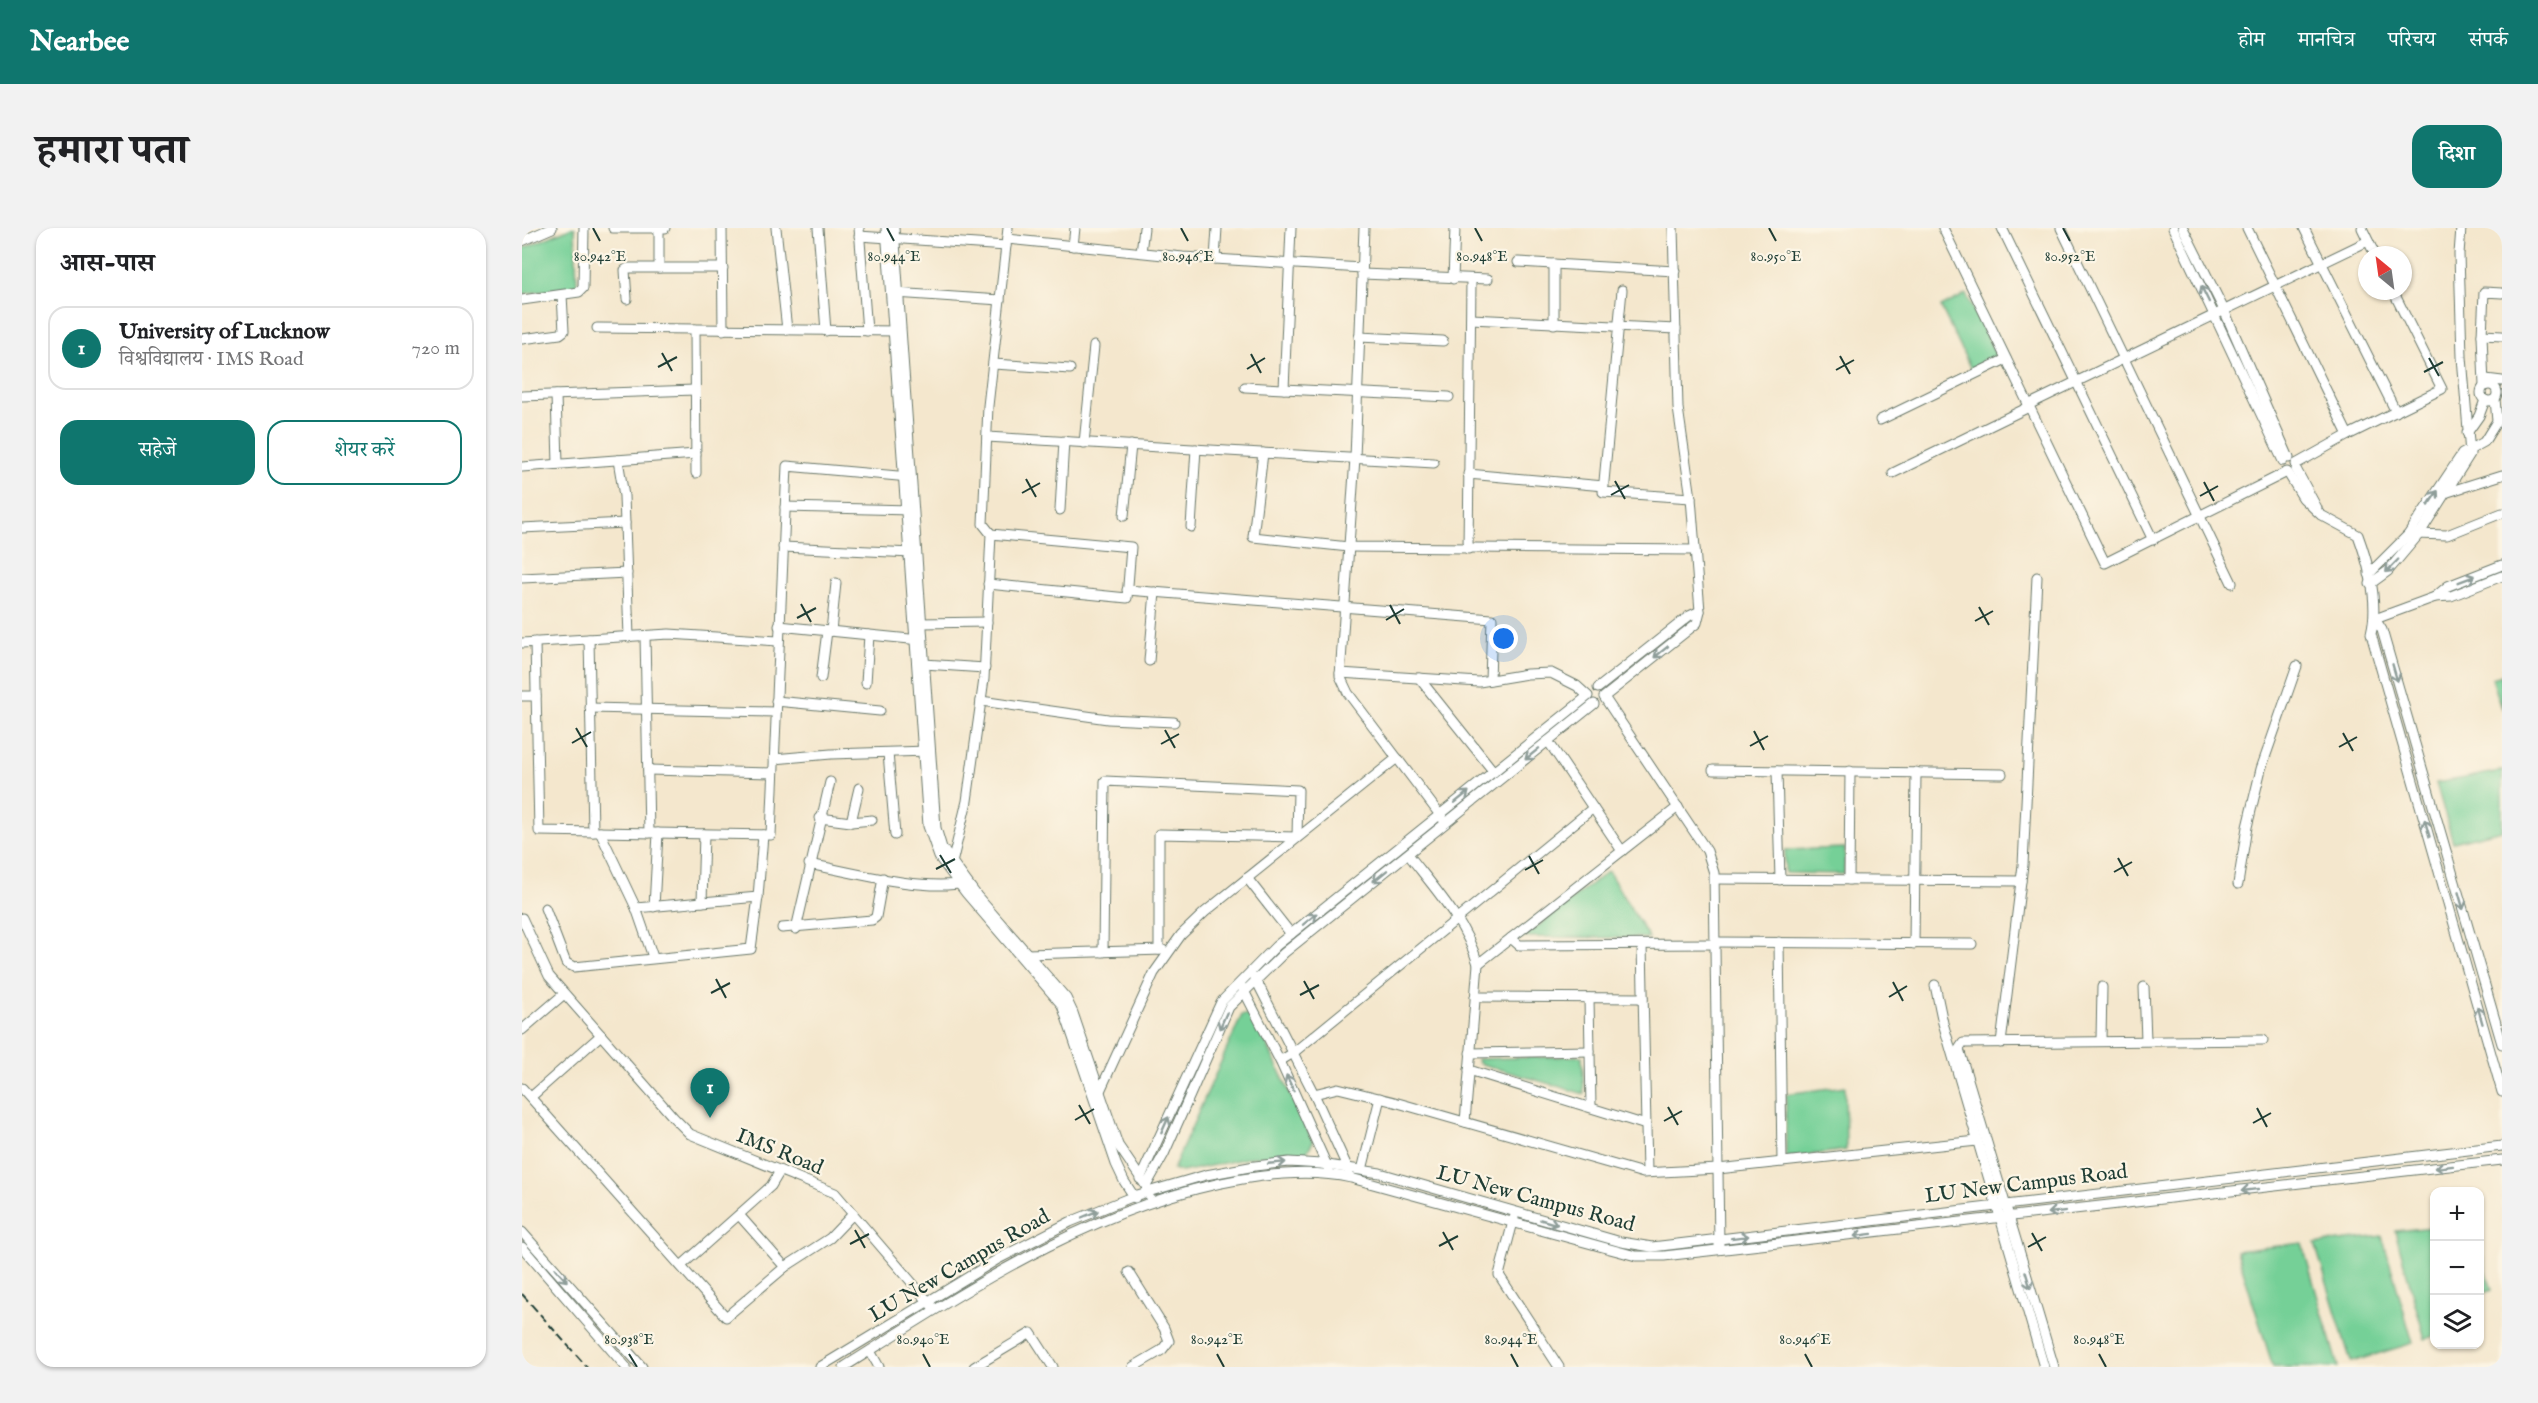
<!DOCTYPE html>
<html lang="hi">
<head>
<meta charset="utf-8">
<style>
  :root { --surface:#fff; --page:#f2f2f2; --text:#202124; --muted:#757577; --line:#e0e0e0; --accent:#0f766e }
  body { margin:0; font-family:"IM FELL English","Noto Serif Devanagari",serif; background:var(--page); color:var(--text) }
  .controls { position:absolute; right:18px; bottom:18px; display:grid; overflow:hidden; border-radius:12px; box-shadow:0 2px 4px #0004 }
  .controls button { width:54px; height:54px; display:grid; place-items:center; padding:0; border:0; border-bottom:2px solid var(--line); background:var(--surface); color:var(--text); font:30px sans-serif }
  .compass { position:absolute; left:1836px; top:18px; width:54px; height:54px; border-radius:50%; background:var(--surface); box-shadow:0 2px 4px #0004; rotate:331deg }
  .you { position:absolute; left:982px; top:411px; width:21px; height:21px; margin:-15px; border:4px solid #fff; border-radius:50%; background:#1a73e8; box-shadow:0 0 0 9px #1a73e833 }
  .badge { display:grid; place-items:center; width:39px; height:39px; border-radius:50%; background:var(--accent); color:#fff; font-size:20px; font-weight:700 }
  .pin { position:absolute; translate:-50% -50px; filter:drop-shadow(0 2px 3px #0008) }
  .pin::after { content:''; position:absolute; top:32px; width:21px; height:18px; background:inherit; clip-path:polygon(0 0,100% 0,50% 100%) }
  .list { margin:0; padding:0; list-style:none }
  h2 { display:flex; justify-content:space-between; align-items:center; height:78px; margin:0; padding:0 24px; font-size:26px }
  h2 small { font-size:20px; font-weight:400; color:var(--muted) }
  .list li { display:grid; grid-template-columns:39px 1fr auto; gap:18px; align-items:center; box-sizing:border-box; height:84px; margin:0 12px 12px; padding:0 12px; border:2px solid var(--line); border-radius:18px }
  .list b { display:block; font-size:22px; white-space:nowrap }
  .list p { margin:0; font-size:20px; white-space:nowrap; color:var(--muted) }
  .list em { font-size:20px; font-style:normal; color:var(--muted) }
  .actions { display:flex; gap:12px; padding:18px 24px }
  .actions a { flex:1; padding:14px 0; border:2px solid var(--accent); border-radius:18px; text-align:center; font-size:21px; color:var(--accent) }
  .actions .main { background:var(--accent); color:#fff }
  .icon { flex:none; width:33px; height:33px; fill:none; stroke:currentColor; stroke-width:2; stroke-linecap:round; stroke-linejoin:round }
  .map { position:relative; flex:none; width:1980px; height:1139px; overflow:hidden; border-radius:18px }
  header { display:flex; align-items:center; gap:36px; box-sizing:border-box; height:84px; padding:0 30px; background:var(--accent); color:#fff }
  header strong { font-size:28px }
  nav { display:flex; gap:33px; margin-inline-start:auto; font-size:21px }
  .intro { display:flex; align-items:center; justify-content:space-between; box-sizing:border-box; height:144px; padding:0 36px }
  h1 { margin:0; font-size:42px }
  .button { padding:15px 27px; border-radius:18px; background:var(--accent); color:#fff; font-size:21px; font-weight:700 }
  main { display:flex; gap:36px; padding:0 36px }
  aside { flex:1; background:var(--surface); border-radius:18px; box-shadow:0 2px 4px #0004 }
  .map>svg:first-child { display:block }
</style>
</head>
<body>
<header>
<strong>Nearbee</strong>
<nav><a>होम</a><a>मानचित्र</a><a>परिचय</a><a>संपर्क</a></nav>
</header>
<div class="intro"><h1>हमारा पता</h1><a class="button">दिशा</a></div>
<main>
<aside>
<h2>आस-पास<small></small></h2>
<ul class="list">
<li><span class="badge">1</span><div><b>University of Lucknow</b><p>विश्वविद्यालय · IMS Road</p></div><em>720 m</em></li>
</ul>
<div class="actions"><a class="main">सहेजें</a><a>शेयर करें</a></div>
</aside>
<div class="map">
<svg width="1980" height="1139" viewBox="0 0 1980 1139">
  <rect width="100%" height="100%" fill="#fcf5e5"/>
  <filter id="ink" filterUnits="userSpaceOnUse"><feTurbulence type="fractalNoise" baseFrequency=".0167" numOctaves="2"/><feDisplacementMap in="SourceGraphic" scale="12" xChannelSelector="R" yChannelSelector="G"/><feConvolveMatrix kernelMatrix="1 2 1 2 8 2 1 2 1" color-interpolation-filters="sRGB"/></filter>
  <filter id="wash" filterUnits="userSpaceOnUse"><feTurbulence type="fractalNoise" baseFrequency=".008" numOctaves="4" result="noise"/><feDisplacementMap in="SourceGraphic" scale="24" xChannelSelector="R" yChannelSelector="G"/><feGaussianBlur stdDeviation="1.35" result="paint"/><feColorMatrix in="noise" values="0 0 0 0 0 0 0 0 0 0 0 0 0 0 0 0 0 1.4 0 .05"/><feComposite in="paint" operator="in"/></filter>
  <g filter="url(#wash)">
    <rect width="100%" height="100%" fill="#f4e7cd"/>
    <g fill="#75d097" stroke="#4a8666" stroke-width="1.5">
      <path d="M48,0H53L55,59L0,66V21Z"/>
      <path d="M1444,66L1475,129L1449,141L1419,79Z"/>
      <path d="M1980,447V481L1970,450Z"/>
      <path d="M1980,543V602L1931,614L1914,555Z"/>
      <path d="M1323,620L1322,646L1263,645V622Z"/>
      <path d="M1086,643L1127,710L1002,709Z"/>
      <path d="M720,787H731L791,914L784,925L730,929L660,944L651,941Z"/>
      <path d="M1060,828L1062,866L956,835L955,831Z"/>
      <path d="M1323,858L1324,922L1264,930V866Z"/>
      <path d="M1912,999V1108L1903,1111L1873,1003Z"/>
      <path d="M1860,1008L1891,1115L1829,1134L1793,1016Z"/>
      <path d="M1780,1015L1816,1139H1751L1715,1023Z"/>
      <path d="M1958,1021L1970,1062L1958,1066Z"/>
    </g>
  </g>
  <g filter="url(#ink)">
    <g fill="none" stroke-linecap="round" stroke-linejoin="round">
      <g stroke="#6a786a" stroke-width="11">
        <g id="minor">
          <path d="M91,0H143"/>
          <path d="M200,0L201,102"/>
          <path d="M254,0L265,102"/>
          <path d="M296,0L304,103"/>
          <path d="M337,0L345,103"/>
          <path d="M364,0L406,598L417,629L444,665L540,777L594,936L602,953L613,970"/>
          <path d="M372,0L414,600L420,620L455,668L544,770L551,785L596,917L624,958L627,967"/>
          <path d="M842,0L833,230L818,448L826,465L921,591"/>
          <path d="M1151,0L1156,180L1169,270L1178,383L1175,395L1082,469L1185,623L1192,645L1197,1017"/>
          <path d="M1421,0L1583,335L1765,244"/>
          <path d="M1480,0L1631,312"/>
          <path d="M1539,0L1710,355"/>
          <path d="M1651,0L1761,233"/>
          <path d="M1661,0L1702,82L1767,230"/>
          <path d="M1725,0L1826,207"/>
          <path d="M1782,0L1874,184"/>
          <path d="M1840,0L1853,27"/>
          <path d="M137,1V40"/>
          <path d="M337,8L484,18"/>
          <path d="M485,11L661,29L840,40"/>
          <path d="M0,13L30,0"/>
          <path d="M551,18L553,0"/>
          <path d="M619,24L622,0"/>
          <path d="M693,31L695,0"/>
          <path d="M996,34L1153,43"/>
          <path d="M1032,36V96"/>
          <path d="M840,46L966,51"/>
          <path d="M931,51L933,0"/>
          <path d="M1100,62L1081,264L1169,270"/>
          <path d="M373,65L478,72"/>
          <path d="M105,71L103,42L106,40H201"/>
          <path d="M0,72L57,64L61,60L62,0"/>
          <path d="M949,91L1154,101"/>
          <path d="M75,100L376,103"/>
          <path d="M173,101L174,245"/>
          <path d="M1960,107L1980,108"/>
          <path d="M837,109L921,113"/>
          <path d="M0,111L38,106L42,103L40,67"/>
          <path d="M471,136L548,141"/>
          <path d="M1964,151L1980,153"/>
          <circle cx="1967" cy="165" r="8"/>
          <path d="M1962,158L1960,107L1962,64L1980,65"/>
          <path d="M723,159L927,169"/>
          <path d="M762,161L769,0"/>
          <path d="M34,167L36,236"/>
          <path d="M0,168L173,162"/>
          <path d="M1506,177L1846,13"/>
          <path d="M1358,192L1484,131"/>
          <path d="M1945,205L1957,188L1963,172"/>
          <path d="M465,209L912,235"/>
          <path d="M562,215L572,118"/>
          <path d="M741,225L731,309L827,319L1173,322"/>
          <path d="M96,232L102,268L107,409"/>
          <path d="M1774,236L1826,207L1920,161L1871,63"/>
          <path d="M0,239L174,226"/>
          <path d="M1774,241L1795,280"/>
          <path d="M1371,245L1507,179"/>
          <path d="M1766,245L1781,270L1799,287L1836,307C1847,337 1857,375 1849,406L1980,864"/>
          <path d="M946,246L1082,258"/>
          <path d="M1926,264L1980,247"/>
          <path d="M263,279L389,282"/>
          <path d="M538,282L542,213"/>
          <path d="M602,288L609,217"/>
          <path d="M669,299L674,221"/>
          <path d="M0,300L103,295"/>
          <path d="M1894,306L1925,307L1980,285"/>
          <path d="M261,319L390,325"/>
          <path d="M946,321L949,52"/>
          <path d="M1847,346L1886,307L1940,226L1962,214L1975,193L1973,171"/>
          <path d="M0,350L105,345"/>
          <path d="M466,356L605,370L609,319L469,306"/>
          <path d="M1848,356L1866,343L1898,305L1948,226L1940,129L1937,26L1939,0"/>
          <path d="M605,362L970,391L968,452"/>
          <path d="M1913,369L1926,358L1980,337"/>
          <path d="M1853,391L1860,402L1980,816"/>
          <path d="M1853,391L1913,369L1929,368L1980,348"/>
          <path d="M399,395L465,394"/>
          <path d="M257,398L398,412"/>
          <path d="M309,403L314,355"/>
          <path d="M123,408L127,605"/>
          <path d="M67,411L71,604"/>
          <path d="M13,414L17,603L249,607L265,238L387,249"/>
          <path d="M0,415L147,406L256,413"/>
          <path d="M627,433L633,364"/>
          <path d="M402,436L463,440"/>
          <path d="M299,450L305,403"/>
          <path d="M897,450L972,544"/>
          <path d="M344,455L347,407"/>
          <path d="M1076,460L1167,388L1178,383"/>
          <path d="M0,468H14"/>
          <path d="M254,473L358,483"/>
          <path d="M459,473L586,491L652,494"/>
          <path d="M68,480L254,484"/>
          <path d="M1026,513L1100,623"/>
          <path d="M366,525L373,607"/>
          <path d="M252,531L309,526L406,523"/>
          <path d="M126,542L251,545"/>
          <path d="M1191,542L1480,546"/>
          <path d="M1255,543L1258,652"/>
          <path d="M298,590L329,594L350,592"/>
          <path d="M329,594L337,560"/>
          <path d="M78,604L114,680L131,729"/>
          <path d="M886,626C913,661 943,693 956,736L943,894"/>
          <path d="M430,635L445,573L462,451L469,306L461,296L466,178L486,0"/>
          <path d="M287,636C333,645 398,663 443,655"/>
          <path d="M725,650L769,706"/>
          <path d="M1193,651L1499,653"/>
          <path d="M1327,652L1328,543"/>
          <path d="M1716,656L1725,599L1739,541L1775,438"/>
          <path d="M180,674L182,606"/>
          <path d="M132,679L136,605"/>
          <path d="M23,680L44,735L52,739L229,721L236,669"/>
          <path d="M114,680L236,669L241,607"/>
          <path d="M0,690L27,748L152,890L168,906L313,965L410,1078"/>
          <path d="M260,700L350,692L354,689L361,650"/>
          <path d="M274,701L308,554"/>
          <path d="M989,710L997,717L1193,716"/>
          <path d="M1193,714L1450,716"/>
          <path d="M1257,714L1260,934"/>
          <path d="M1392,716L1394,544"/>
          <path d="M1120,717L1125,944"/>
          <path d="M581,724L583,553L776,562L775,609L637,606V722"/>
          <path d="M505,726L641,722"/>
          <path d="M956,736L1156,579"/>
          <path d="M733,750L792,866L827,943"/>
          <path d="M1413,757L1421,795L1522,1139"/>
          <path d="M720,759L758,833L807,942"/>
          <path d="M1622,759L1624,812"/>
          <path d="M953,769L1121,770"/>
          <path d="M1067,770L1069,879"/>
          <path d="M0,802L42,766"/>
          <path d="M1579,812L1580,759"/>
          <path d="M1479,815L1501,637L1515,349"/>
          <path d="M948,825L1068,823"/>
          <path d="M758,833L771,825L1071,580"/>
          <path d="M947,842L1124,897"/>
          <path d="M0,860L204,1089L263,1039L217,987"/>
          <path d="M578,863L632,745L659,707L683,684L875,530"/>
          <path d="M792,866L816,860L869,873L1121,945L1196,941L1455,913"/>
          <path d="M9,869L79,807"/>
          <path d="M840,942L858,870"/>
          <path d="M618,951L699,774L754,718L1066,468L1055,458L1029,445L1005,446L957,454L818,445"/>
          <path d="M624,958L642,926L707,779L762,725L1072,476"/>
          <path d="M992,990L977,1047L1037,1139"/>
          <path d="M0,1004L120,1139"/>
          <path d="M0,1019L104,1139"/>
          <path d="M159,1038L249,958L258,943"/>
          <path d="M263,1039L308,1010L331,986"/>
          <path d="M607,1044L642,1100L647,1113L640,1122L611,1139"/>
          <path d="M348,1123L357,1139"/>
          <path d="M298,1139L476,1031L548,994L612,968L684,947L733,938L767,934L799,936L858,945L1099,1014L1130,1019L1980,918"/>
          <path d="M322,1139C446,1061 573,976 720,951C756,945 793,942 829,950L1088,1021L1114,1028H1142L1980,932"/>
          <path d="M452,1139L509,1105L531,1139"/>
          <path d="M1532,1139L1437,821L1441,815L1741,812"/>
        </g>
      </g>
      <use href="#minor" stroke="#fff" stroke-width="9"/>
      <path stroke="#1f3d34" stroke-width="2" stroke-dasharray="9 4.5" stroke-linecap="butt" d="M0,1066L65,1139"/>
    </g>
    <defs><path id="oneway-shaft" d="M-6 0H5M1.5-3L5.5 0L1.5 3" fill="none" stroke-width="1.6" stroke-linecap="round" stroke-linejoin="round" transform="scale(1.5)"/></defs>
    <g stroke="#8f9e9a">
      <use href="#oneway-shaft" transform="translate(1683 66) rotate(-116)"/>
      <use href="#oneway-shaft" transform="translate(1911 270) rotate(-56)"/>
      <use href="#oneway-shaft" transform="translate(1870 338) rotate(134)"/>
      <use href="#oneway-shaft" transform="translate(1945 351) rotate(-21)"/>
      <use href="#oneway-shaft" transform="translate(1139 424) rotate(141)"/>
      <use href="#oneway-shaft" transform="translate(1873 445) rotate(74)"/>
      <use href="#oneway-shaft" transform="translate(1010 526) rotate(141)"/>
      <use href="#oneway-shaft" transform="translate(940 569) rotate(-39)"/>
      <use href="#oneway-shaft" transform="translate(1905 600) rotate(-106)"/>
      <use href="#oneway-shaft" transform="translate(858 648) rotate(141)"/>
      <use href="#oneway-shaft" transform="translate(1939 673) rotate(74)"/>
      <use href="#oneway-shaft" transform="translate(788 691) rotate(-39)"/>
      <use href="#oneway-shaft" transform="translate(1958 787) rotate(-106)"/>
      <use href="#oneway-shaft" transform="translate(701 793) rotate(114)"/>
      <use href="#oneway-shaft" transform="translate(768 855) rotate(-115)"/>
      <use href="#oneway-shaft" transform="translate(643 897) rotate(-66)"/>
      <use href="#oneway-shaft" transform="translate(755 935) rotate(-5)"/>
      <use href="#oneway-shaft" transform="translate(1922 939) rotate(173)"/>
      <use href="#oneway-shaft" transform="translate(1728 962) rotate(173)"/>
      <use href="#oneway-shaft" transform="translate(1535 984) rotate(173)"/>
      <use href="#oneway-shaft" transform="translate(568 986) rotate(-23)"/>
      <use href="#oneway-shaft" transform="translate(1027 994) rotate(16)"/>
      <use href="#oneway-shaft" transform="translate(1341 1007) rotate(173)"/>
      <use href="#oneway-shaft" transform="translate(1218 1009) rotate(-7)"/>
      <use href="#oneway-shaft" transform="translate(39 1047) rotate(48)"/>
      <use href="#oneway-shaft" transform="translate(1506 1052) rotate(73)"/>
    </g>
  </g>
  <path fill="none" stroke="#1f3d34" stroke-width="2" d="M71,0L78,13M365,0L372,13M659,0L666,13M953,0L960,13M1247,0L1254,13M1541,0L1548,13M140,125L150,143M729,126L739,145M1318,128L1328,146M1907,130L1917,148M136,139L155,129M725,141L743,130M1314,142L1332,132M1902,144L1921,134M504,251L514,269M1093,253L1103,271M1682,254L1692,273M500,265L518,255M1089,267L1107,257M1678,268L1696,258M279,376L289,394M868,377L878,396M1457,379L1467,397M275,390L294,380M864,392L882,381M1453,393L1471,383M54,500L65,519M643,502L653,520M1232,503L1242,522M1821,505L1831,523M50,515L69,504M639,516L657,506M1228,518L1246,508M1817,519L1835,509M418,627L429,645M1007,628L1017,646M1596,630L1606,648M414,641L433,631M1003,642L1021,632M1592,644L1610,634M194,751L204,770M782,753L792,771M1371,754L1381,773M189,765L208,755M778,767L797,757M1367,769L1385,758M557,877L568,896M1146,879L1156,897M1735,880L1745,899M553,892L572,881M1142,893L1160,883M1731,895L1749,885M333,1002L343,1020M921,1004L931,1022M1510,1005L1520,1023M328,1016L347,1006M917,1018L936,1008M1506,1019L1524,1009M107,1126L115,1139M401,1126L408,1139M695,1126L702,1139M989,1126L996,1139M1283,1126L1290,1139M1577,1126L1584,1139"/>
  <g text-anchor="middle" stroke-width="4.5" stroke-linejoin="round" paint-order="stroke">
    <g font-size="21" fill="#1f3d34" stroke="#fcf5e5">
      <text transform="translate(258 923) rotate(22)" y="7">IMS Road</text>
      <text transform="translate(1504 955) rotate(-7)" y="7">LU New Campus Road</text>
      <text transform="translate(1014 970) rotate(15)" y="7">LU New Campus Road</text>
      <text transform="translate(437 1037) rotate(-30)" y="7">LU New Campus Road</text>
    </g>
  </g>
  <g font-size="15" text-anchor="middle" fill="#1f3d34" stroke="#fcf5e5" stroke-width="4.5" stroke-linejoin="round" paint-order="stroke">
    <text x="78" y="33">80.942°E</text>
    <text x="372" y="33">80.944°E</text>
    <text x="666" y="33">80.946°E</text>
    <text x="960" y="33">80.948°E</text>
    <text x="1254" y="33">80.950°E</text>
    <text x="1548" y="33">80.952°E</text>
    <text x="107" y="1116">80.938°E</text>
    <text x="401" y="1116">80.940°E</text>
    <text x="695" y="1116">80.942°E</text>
    <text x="989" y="1116">80.944°E</text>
    <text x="1283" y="1116">80.946°E</text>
    <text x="1577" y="1116">80.948°E</text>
  </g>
</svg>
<div class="controls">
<button>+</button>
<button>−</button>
<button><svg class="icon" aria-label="layers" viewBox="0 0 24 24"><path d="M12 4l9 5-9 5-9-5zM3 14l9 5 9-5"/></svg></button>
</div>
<svg class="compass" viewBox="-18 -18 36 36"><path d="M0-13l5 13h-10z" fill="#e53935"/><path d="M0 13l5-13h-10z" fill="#757577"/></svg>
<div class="you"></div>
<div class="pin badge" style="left:188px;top:890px">1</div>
</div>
</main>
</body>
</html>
